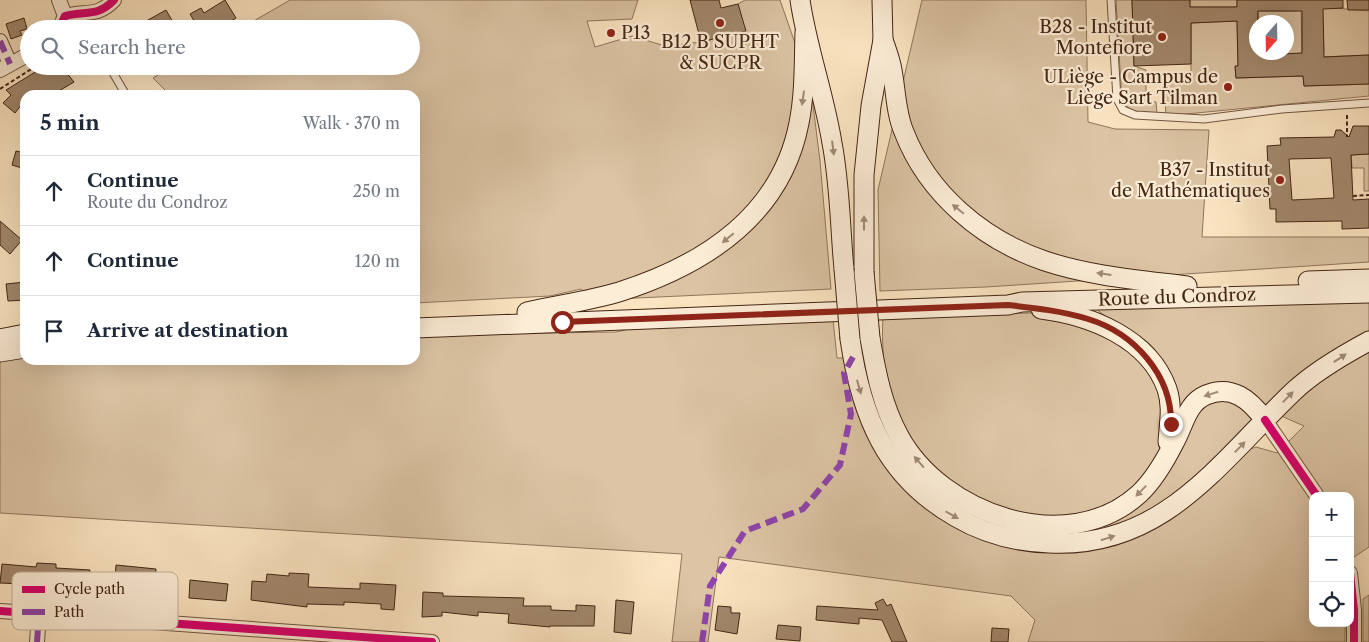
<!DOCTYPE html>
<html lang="en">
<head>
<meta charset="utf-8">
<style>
  :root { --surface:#fff; --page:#f2f2f3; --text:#1f2937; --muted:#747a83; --line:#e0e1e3 }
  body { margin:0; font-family:"Libre Caslon Text",serif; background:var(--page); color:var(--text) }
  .controls { position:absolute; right:15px; bottom:15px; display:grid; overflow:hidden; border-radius:10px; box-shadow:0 5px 20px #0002 }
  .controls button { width:45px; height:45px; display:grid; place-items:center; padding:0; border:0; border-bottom:1px solid var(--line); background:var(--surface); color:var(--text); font:25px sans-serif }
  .compass { position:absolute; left:1249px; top:15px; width:45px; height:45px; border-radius:50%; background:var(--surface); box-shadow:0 5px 20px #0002; rotate:200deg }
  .stop { position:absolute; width:15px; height:15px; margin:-11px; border:4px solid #8f2418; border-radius:50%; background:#fff }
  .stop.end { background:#8f2418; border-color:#fff; box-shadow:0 1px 5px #0008 }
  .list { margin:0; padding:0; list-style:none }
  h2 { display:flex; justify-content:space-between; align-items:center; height:65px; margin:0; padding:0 20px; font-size:21px }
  h2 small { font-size:16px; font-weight:400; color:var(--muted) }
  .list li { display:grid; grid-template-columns:32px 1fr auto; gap:15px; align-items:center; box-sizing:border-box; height:70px; padding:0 20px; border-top:1px solid var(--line) }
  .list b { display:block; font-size:19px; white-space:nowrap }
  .list p { margin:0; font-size:16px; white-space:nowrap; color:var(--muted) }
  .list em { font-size:16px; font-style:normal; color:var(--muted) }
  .icon { flex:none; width:28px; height:28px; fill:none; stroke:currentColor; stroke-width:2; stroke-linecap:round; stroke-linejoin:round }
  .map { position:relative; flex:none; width:1369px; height:642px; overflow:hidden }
  .search { position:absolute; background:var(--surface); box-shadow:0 5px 20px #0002; left:20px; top:20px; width:400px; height:55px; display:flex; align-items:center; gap:12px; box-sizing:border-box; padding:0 18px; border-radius:28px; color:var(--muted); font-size:19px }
  .panel { position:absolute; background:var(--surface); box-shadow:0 5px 20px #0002; left:20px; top:90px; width:400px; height:275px; border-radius:15px }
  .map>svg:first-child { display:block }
</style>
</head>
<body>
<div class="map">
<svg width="1369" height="642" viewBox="0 0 1369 642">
  <rect width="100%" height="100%" fill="#fbe4c1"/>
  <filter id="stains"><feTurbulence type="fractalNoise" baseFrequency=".004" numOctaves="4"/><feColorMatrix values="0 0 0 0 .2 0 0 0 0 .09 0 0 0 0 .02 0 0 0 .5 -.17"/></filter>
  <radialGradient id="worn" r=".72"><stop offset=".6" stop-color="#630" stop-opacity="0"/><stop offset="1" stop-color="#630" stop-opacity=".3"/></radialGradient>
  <g fill="#dcc4a4" stroke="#90755c">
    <path d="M290,0H638L632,19L587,21L595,47L632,36L665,46L701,42L745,31L738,4L745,0H780L811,89L820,161L831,289L594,300L581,289L550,296L415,303V95H170L153,78L174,66H411V29H240Z"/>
    <path d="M922,0H1086L1088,122L1115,129L1209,130L1202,237H1369V262L986,287L880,291L878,190Z"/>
    <path d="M1116,0H1132L1134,66L1146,70V101L1156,102L1157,113L1133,111L1122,103Z"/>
    <rect x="1190" y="0" width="47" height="7"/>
    <path d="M1322,0L1335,8L1369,11V55L1320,57L1324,51Z"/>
    <path d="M1301,4L1302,53L1259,59V53L1286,52V22H1259L1258,11H1296Z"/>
    <path d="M1237,21L1238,66L1235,67L1236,78L1303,76L1304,86L1369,84V96L1166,116L1164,83L1191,80V23Z"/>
    <path d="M1369,154V191H1364V168H1352L1351,155Z"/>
    <path d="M1369,299V547L1354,557L1350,564V496H1313V623H1345V642H1028L1035,620L1011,596L719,557L708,642H672L682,554L0,513V360L25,355V360H415V335L616,332L647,325L833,319L837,358H846L894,475L1009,546L1061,553L1127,541L1169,520L1213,486L1243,452L1256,447L1277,453L1304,426L1263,408L1246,391L1181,410C1176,389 1164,354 1146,341C1129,330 1112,322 1096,309Z"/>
    <path d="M1029,313C1067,316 1089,321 1121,342C1127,346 1135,350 1140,355C1145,361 1149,371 1153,378C1157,383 1163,391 1164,397C1168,415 1167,436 1160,453C1129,522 1038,532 977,498C945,481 915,450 899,418C885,388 881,350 883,318Z"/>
    <path d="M1233,397L1253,415L1249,425L1170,502L1107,533L1105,523L1201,403Z"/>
    <path d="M1369,595V642H1363V599Z"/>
  </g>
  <g fill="#a3896e" stroke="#432614" fill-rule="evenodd">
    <path d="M225,0L236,18L219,29H199L190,14L201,8L204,13Z"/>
    <path d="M690,0H719L721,8L738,4L746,31L701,42Z"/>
    <path d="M1132,0H1190V7H1237V0H1343V8L1323,9L1324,57L1369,55V84L1304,86L1303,76L1236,78L1235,66H1238L1237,21L1191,23V64L1134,66ZM1258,11H1302V53L1259,55V52H1256Z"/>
    <path d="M1347,0H1369V10H1348Z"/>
    <path d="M166,10L177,29H135L148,20Z"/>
    <path d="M24,18L27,29L20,31L22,35L11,39L6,24Z"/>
    <path d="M45,66H61L74,82L52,95H25V100L15,113L3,103L11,95L6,90Z"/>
    <path d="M1353,126H1369V154L1351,155L1353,200L1369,199V228L1342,229V221L1276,222V209H1270L1267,146L1281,145L1280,138L1334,137L1336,130H1341L1349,137ZM1331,158L1334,198L1292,200L1289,159Z"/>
    <path d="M16,151L25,153V169L12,165Z"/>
    <path d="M0,221L22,240L10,254L0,245Z"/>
    <path d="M25,282V300L8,301L6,284Z"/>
    <path d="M37,563L56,564V568L90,570L88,587L0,583L2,564L36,567Z"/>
    <path d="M116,565L156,569L154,597L114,594Z"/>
    <path d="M289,573L309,574L308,587L360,589V583L396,585L394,610L381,609V604L344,602V605L307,604V607L251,600L252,581L266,582L267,574L289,576Z"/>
    <path d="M190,580L228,584L226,601L189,598Z"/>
    <path d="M423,592L443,593V596L524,598L523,606H551V610L576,611V605L595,606L594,626H550V627L508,623L509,614L478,612V616L442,612V616L422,617Z"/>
    <path d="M883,599L887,606L891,604L907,642H892L882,620L859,618V624L816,620L817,606L878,610L875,603Z"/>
    <path d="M616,600L634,602L631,634L614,632Z"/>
    <path d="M718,606L731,607V613H740L737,634L715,630Z"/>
    <path d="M778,625L801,627L800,641L776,639Z"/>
    <path d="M992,628L1009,629L1008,642H991Z"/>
  </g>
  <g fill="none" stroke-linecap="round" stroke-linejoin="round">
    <g stroke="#71563f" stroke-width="9">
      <g id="service">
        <path d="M1111,0L1117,99L1123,110L1135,115L1204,119L1282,109L1369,103"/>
        <path d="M78,14L86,29"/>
        <path d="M109,66L126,95"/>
      </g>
    </g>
    <g stroke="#71563f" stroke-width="16">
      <g id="minor">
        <path d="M59,0L65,16"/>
        <path d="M59,29L65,16C85,10 97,18 114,0"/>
        <path d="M0,41L10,64"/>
        <path d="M0,70L29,54"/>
        <path d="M1265,420L1317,496"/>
        <path d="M1350,573L1354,610V642"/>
        <path d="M0,611L432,642"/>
        <path d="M37,642L39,614"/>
      </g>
    </g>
    <g stroke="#432614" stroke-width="21">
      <g id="secondary">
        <path d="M800,0C807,48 824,94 832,143C840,184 840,227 844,269"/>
        <path d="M883,40C886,48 889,57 891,65C896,87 895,111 904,132C928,194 983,240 1045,261C1090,276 1139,280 1187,286"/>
        <path d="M864,272V175L871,106L883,40L882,0"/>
        <path d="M1308,281L1369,279"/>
        <path d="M1041,309C1090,315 1149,338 1167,389C1173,407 1169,424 1168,442"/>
        <path d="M527,312C557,305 589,301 619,292C704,265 781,216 799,123C805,93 804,63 805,32"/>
        <path d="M415,328L1008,305L1022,302L1369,293"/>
        <path d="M870,338C876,372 882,405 899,436C941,514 1067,559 1139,494C1154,480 1166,459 1175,441C1184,425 1187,403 1206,395C1232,384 1250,400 1265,420"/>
        <path d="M0,339L25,334"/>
        <path d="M850,339C861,416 886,477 956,517C985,534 1016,542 1049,543C1164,549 1220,461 1294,391C1315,371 1343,355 1369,341"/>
        <path d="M0,352L25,348"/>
      </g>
    </g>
    <g stroke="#432614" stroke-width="2" stroke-dasharray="4 2.5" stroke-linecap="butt">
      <path d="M0,89L36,66"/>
      <path d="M1347,115V137"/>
      <path d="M1353,196L1369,195"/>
    </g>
    <use href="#service" stroke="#fcedd7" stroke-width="7"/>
    <use href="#minor" stroke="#fcedd7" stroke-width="14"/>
    <use href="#secondary" stroke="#fcedd7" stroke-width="19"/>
    <g stroke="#432614" stroke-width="21" stroke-linecap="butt">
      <g id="secondary-bridge">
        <path d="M844,269L850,339"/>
        <path d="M864,272L870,338"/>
      </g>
    </g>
    <use href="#secondary-bridge" stroke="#fcedd7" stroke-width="19"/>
    <g stroke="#8e44ad" stroke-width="6" stroke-dasharray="12 6" stroke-linecap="butt">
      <path d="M0,41L10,64"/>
      <path d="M37,642L39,614"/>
      <path d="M702,642L710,586L745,531L803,509L840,465L851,414L844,373L853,357"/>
    </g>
    <g stroke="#fcedd7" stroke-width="11">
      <g id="cycleway">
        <path d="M59,29L65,16C85,10 97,18 114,0"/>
        <path d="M1265,420L1317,496"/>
        <path d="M1350,573L1354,610V642"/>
        <path d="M0,611L432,642"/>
      </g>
    </g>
    <use href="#cycleway" stroke="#d6006c" stroke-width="8"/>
  </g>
  <defs><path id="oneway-solid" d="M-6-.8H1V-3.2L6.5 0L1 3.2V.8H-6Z" transform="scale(1.25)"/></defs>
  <g fill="#a08a76">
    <use href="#oneway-solid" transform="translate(803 98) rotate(98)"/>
    <use href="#oneway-solid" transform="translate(833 148) rotate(83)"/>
    <use href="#oneway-solid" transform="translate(958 209) rotate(-141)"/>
    <use href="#oneway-solid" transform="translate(864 223) rotate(-90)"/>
    <use href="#oneway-solid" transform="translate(728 238) rotate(140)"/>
    <use href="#oneway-solid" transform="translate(1104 274) rotate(-172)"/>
    <use href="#oneway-solid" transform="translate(1340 358) rotate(-33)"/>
    <use href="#oneway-solid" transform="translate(859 387) rotate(74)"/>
    <use href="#oneway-solid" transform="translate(1211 394) rotate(162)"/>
    <use href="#oneway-solid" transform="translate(1288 397) rotate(-46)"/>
    <use href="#oneway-solid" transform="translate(1240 447) rotate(-46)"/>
    <use href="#oneway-solid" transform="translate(919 462) rotate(-131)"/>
    <use href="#oneway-solid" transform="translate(1141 491) rotate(134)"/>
    <use href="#oneway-solid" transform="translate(952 515) rotate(30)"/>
    <use href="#oneway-solid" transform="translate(1108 538) rotate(-17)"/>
  </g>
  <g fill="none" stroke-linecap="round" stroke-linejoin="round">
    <path stroke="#8f2418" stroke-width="6" d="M562,322L1008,305C1035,308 1062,311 1088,319C1134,333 1172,375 1171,424"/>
  </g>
  <g fill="#8f2418" stroke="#fcedd7" stroke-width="2">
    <circle cx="720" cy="23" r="5"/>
    <circle cx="611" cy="33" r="5"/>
    <circle cx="1162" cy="37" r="5"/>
    <circle cx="1228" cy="87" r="5"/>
    <circle cx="1280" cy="180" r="5"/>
  </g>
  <g text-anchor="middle" stroke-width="4.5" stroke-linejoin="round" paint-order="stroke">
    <g font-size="18" fill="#432614" stroke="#fcedd7" text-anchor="end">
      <text x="1152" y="33">B28 - Institut<tspan x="1152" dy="21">Montefiore</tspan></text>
      <text x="621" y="39" text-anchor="start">P13</text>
      <text x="720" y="48" text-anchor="middle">B12 B SUPHT<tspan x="720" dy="21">&amp; SUCPR</tspan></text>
      <text x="1218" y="83">ULiège - Campus de<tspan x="1218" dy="21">Liège Sart Tilman</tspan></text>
      <text x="1270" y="176">B37 - Institut<tspan x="1270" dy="21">de Mathématiques</tspan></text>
    </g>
    <g font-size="18" fill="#432614" stroke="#fcedd7">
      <text transform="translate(1177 297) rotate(-2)" y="6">Route du Condroz</text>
    </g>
  </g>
  <rect x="12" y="572" width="166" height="58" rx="8" fill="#fcedd7" stroke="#c4b19c" stroke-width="1"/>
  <rect x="22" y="586" width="23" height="7" fill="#d6006c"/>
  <rect x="22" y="609" width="23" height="6" fill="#8e44ad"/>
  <g font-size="14" fill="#432614">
    <text x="54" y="594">Cycle path</text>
    <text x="54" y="617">Path</text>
  </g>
  <rect width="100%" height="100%" filter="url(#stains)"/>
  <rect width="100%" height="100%" fill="url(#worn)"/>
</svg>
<div class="controls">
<button>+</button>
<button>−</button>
<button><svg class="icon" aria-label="locate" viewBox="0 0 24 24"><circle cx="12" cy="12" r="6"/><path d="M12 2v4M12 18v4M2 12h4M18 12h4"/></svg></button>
</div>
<svg class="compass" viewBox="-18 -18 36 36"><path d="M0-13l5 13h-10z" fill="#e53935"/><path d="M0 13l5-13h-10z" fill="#747a83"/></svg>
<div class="stop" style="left:562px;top:322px"></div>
<div class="stop end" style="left:1171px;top:424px"></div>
<div class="search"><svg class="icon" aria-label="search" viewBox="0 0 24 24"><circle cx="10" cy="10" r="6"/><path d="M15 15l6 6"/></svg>Search here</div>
<section class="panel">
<h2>5 min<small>Walk · 370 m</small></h2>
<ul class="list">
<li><svg class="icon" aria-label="ahead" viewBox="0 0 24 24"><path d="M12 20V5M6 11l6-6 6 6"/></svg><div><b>Continue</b><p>Route du Condroz</p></div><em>250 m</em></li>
<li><svg class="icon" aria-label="ahead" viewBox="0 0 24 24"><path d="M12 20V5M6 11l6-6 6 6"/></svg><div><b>Continue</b></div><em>120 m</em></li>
<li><svg class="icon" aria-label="arrive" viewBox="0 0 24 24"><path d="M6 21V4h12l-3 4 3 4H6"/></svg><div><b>Arrive at destination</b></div></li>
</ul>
</section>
</div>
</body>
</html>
